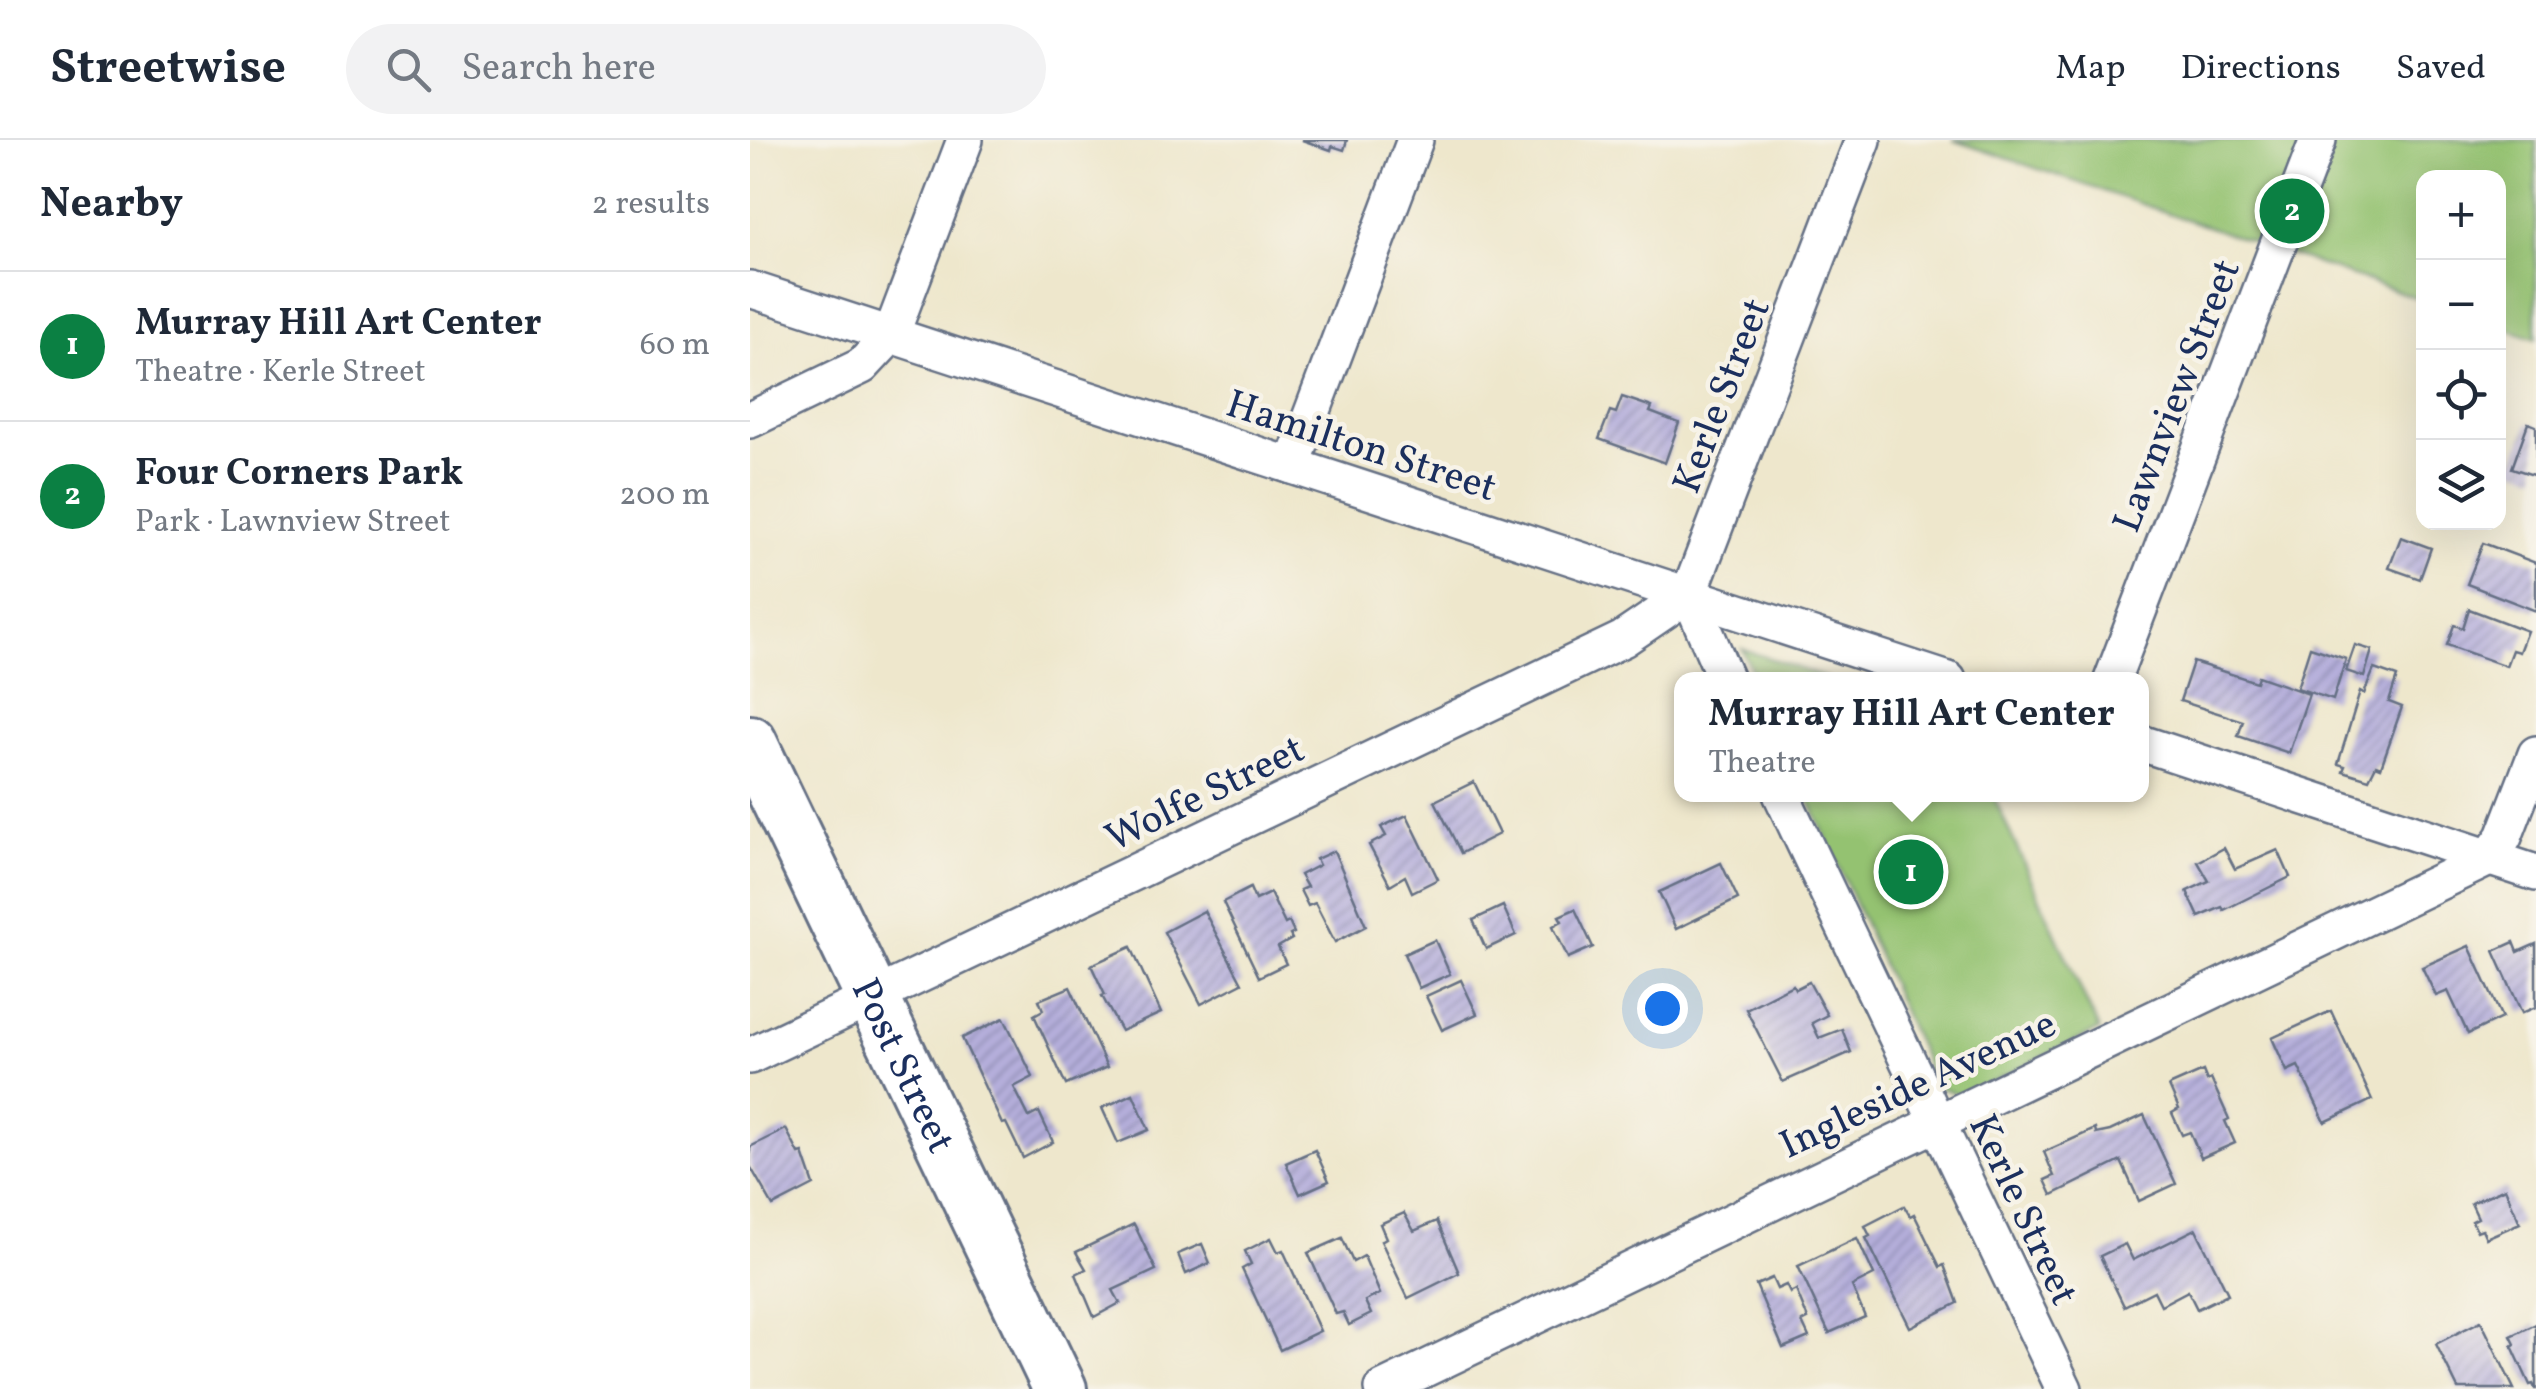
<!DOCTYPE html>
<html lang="en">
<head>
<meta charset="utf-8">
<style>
  :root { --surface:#fff; --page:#f2f2f3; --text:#1f2937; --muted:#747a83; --line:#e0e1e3; --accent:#0b8043 }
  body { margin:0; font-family:Vollkorn,serif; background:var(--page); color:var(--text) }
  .controls { position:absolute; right:30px; top:30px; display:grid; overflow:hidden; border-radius:20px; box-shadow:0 10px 40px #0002 }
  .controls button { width:90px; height:90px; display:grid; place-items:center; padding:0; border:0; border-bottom:2px solid var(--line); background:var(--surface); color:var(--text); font:50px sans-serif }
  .you { position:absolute; left:912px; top:868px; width:35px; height:35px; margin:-25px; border:8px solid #fff; border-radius:50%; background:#1a73e8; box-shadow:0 0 0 15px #1a73e833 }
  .badge { display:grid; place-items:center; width:65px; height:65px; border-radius:50%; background:var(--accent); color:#fff; font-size:32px; font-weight:700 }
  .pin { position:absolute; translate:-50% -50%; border:5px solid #fff; box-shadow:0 2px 10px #0006 }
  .popup { position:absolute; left:924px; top:532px; width:475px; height:130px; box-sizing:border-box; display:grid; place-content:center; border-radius:20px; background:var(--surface); filter:drop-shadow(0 2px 8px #0005); font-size:32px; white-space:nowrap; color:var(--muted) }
  .popup b { font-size:38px; color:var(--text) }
  .popup::after { content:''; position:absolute; left:50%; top:100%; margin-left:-20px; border:20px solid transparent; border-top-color:var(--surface) }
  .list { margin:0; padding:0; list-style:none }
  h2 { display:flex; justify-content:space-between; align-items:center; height:130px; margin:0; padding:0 40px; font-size:42px }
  h2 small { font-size:32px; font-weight:400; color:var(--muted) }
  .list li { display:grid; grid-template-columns:65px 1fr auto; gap:30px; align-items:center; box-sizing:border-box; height:150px; padding:0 40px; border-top:2px solid var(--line) }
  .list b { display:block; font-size:38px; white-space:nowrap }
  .list p { margin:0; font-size:32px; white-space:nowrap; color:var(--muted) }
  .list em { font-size:32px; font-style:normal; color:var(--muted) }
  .icon { flex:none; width:55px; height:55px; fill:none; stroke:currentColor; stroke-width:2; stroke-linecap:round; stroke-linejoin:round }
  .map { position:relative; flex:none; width:1786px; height:1249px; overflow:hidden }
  header { display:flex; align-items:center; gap:60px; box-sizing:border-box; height:140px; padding:0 50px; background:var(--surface); border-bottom:2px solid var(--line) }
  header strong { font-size:48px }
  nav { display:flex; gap:55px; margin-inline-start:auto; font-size:35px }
  .search { width:700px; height:90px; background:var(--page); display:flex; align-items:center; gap:25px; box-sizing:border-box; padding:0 35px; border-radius:55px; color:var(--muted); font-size:38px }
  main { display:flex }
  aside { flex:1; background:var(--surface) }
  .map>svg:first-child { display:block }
</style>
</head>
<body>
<header>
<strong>Streetwise</strong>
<div class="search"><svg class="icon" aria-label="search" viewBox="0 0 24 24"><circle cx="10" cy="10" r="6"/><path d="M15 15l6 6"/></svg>Search here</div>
<nav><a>Map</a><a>Directions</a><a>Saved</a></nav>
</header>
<main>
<aside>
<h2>Nearby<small>2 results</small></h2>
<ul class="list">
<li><span class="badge">1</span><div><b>Murray Hill Art Center</b><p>Theatre · Kerle Street</p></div><em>60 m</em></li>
<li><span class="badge">2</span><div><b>Four Corners Park</b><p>Park · Lawnview Street</p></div><em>200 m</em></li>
</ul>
</aside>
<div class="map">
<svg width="1786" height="1249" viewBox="0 0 1786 1249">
  <defs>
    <pattern id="building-hatch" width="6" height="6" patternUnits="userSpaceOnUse" patternTransform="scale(2.5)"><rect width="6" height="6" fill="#b5afdb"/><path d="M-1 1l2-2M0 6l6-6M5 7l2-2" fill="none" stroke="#928fb5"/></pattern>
  </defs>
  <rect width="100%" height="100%" fill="#f7f3e8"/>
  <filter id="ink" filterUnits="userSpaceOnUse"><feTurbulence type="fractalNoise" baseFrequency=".01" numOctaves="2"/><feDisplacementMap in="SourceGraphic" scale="20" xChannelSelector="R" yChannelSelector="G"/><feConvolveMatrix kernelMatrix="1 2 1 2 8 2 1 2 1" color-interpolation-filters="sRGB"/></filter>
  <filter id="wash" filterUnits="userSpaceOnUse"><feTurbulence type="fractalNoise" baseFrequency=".0048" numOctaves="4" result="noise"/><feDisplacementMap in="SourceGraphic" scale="40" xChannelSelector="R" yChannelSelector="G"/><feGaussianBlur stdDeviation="2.25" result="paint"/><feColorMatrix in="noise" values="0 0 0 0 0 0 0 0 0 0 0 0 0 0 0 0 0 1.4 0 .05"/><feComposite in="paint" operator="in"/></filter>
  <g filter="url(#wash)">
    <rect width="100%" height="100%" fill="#eee7cc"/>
    <g fill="#94c271" stroke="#587868" stroke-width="2.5">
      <path d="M1203,0H1786V199L1749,186L1748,38H1674L1673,160Z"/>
      <path d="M992,509L1079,539H1006Z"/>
      <path d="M1057,655H1243L1349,890L1212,956L1186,946Z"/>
    </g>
    <g id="blocks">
      <g fill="url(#building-hatch)">
        <path d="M552,0H597L594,10L582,6L581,10Z"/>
        <path d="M872,257L902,267L900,272L929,283L915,323L849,299L860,271L866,273Z"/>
        <path d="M1778,283L1786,286V336L1762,328Z"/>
        <path d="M1651,397L1681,408L1670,439L1639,428Z"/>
        <path d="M1733,403L1786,423V471L1717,444Z"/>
        <path d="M1719,469L1777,491L1769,512L1762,510L1756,526L1697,505L1704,485L1713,488Z"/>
        <path d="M1605,505L1622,510L1614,537L1596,531Z"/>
        <path d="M1560,507L1596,519L1583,560L1547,548Z"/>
        <path d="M1443,522L1506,542L1508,536L1559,554L1539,613L1488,596L1493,581L1430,561Z"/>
        <path d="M1624,529L1647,537L1639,562L1652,567L1631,627L1626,625L1619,639L1593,631L1595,626L1588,624L1610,552L1614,554Z"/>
        <path d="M724,642L749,694L711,713L685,661Z"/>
        <path d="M657,675L688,739L662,752L655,736L640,745L619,705L636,696L631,687Z"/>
        <path d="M1474,708L1485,729L1528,710L1540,737L1474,770L1472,767L1449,777L1437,751L1459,741L1448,722Z"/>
        <path d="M584,711L616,786L585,802L565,763L558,766L550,750L557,747L550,735L569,725L566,719Z"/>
        <path d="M971,723L988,759L926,789L909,752Z"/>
        <path d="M500,748L505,760L520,753L535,784L539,782L544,793L540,795L542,799L528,807L536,824L509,837L473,762Z"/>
        <path d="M753,766L766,795L736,809L723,780Z"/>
        <path d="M825,769L843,807L818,818L803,786L812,781L809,776Z"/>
        <path d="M454,771L492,843L451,864L414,792Z"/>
        <path d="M685,800L700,834L669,848L654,814Z"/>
        <path d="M1764,802L1768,812L1786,804V867L1772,873L1744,811Z"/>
        <path d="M1719,806L1752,878L1718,894L1698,851L1686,856L1672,827Z"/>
        <path d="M381,807L411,873L371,891L352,856L355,855L341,825Z"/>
        <path d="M711,840L727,874L692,890L676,856Z"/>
        <path d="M1059,842L1077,875L1062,883L1069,898L1092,889L1101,912L1033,942L996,869L1043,845L1045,849Z"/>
        <path d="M320,847L357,927L316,945L284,875L293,870L289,860Z"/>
        <path d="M1581,871L1622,960L1575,982L1548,926L1537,931L1522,898Z"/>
        <path d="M254,878L283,937L264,947L279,977L289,972L303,1002L273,1018L256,983L252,984L212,898Z"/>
        <path d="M1453,931L1457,941L1461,939L1479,979L1475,981L1485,1003L1451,1018L1440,992L1432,995L1422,973L1429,969L1419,946Z"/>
        <path d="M383,954L399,990L368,1003L352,968Z"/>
        <path d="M1394,975L1426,1044L1389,1061L1371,1021L1302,1055L1295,1040L1304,1036L1294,1012L1345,989L1346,994L1360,991Z"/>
        <path d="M36,989L49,1014L53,1013L64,1045L23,1066L0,1026V1007Z"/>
        <path d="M565,1010L579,1041L550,1054L536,1023Z"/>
        <path d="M1755,1048L1770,1083L1736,1098L1732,1089L1727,1091L1722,1081L1728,1078L1721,1063Z"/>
        <path d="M1154,1066L1160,1076L1164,1074L1190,1127L1194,1125L1208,1163L1160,1187L1116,1098L1120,1096L1115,1086Z"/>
        <path d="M654,1073L664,1091L687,1081L709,1133L658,1158L631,1101L636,1098L630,1084Z"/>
        <path d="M384,1084L406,1130L363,1150L370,1163L344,1177L326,1134L336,1129L326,1112Z"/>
        <path d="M1446,1089L1478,1154L1447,1169L1438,1151L1411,1165L1404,1151L1374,1166L1350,1116L1375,1104L1383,1120Z"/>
        <path d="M521,1098L528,1112L533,1110L570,1191L530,1210L492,1129L501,1124L495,1111Z"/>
        <path d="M592,1098L603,1122L614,1116L630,1154L615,1161L621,1174L599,1185L593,1172L586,1174L558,1113Z"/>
        <path d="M1107,1098L1124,1135L1102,1146L1115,1177L1079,1193L1048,1126Z"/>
        <path d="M452,1104L460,1123L436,1134L428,1114Z"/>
        <path d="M1022,1138L1027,1149L1036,1145L1040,1153L1046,1150L1058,1179L1052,1182L1059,1197L1033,1208L1006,1145Z"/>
        <path d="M1731,1181L1764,1249H1708L1686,1204Z"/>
        <path d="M1786,1184V1249H1785L1783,1244L1780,1245L1762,1206L1765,1204L1761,1196Z"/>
      </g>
    </g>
  </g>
  <g filter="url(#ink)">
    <use href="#blocks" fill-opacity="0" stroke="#656f84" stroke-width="2.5"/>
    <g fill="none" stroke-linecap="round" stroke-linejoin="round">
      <g stroke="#656f84" stroke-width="40">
        <g id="minor">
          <path d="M0,149L1198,540"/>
          <path d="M0,280L112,226L141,195L215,0"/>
          <path d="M542,326L665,0"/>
          <path d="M976,540L939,454L1113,0"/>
          <path d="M1362,540L1568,0"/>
          <path d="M1391,603L1786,733"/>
          <path d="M1031,654L1314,1249"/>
          <path d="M0,916L873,499L939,454"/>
          <path d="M633,1249L1739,718L1754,697L1786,614"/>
        </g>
      </g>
      <g stroke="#656f84" stroke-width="58">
        <g id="secondary">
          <path id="s1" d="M0,602L310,1249"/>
        </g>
      </g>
      <use href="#minor" stroke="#fff" stroke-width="35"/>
      <use href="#secondary" stroke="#fff" stroke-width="52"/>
    </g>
  </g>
  <g text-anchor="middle" stroke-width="9" stroke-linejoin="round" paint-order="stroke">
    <g font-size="40" fill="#1b2f5e" stroke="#f7f3e8">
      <text transform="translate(970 255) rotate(-69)" y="14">Kerle Street</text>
      <text transform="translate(1425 255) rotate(-69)" y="14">Lawnview Street</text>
      <text transform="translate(612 304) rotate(18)" y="14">Hamilton Street</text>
      <text transform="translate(454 652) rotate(-26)" y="14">Wolfe Street</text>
      <text dy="14" stroke="none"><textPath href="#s1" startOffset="358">Post Street</textPath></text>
      <text transform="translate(1167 943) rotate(-25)" y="14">Ingleside Avenue</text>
      <text transform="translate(1275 1069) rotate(65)" y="14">Kerle Street</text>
    </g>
  </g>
</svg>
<div class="controls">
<button>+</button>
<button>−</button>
<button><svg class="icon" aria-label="locate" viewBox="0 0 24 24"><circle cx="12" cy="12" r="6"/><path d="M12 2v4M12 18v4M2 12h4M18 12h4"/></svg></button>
<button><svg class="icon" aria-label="layers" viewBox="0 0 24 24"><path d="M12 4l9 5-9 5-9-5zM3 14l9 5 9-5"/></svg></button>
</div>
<div class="you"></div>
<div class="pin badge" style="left:1161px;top:732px">1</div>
<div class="popup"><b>Murray Hill Art Center</b>Theatre</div>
<div class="pin badge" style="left:1542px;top:71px">2</div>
</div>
</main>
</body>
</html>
